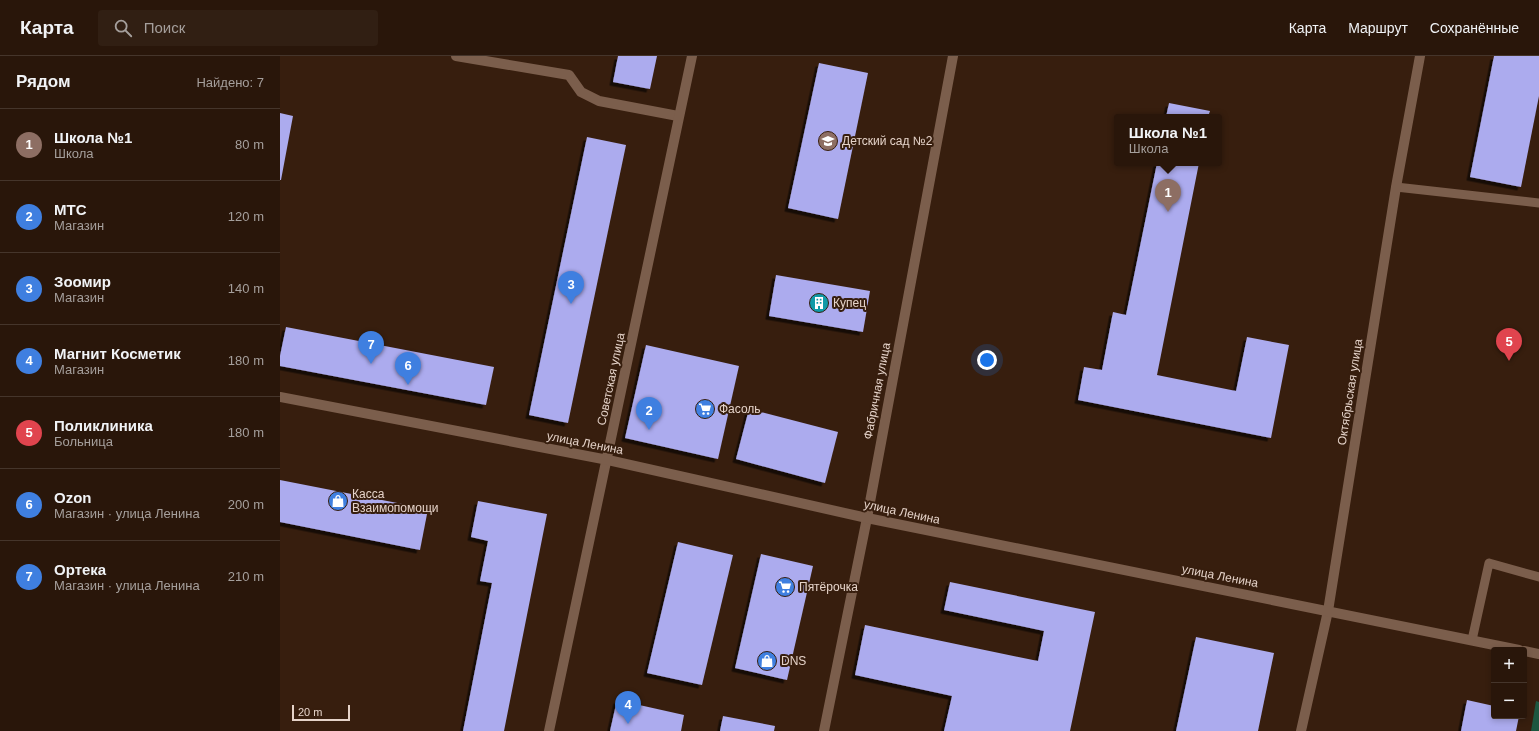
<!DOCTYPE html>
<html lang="ru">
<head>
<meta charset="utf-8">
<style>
  :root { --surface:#29160a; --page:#311f13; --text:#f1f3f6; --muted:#a59f9c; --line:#45352b; --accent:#c7a6ef }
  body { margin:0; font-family:Arial,sans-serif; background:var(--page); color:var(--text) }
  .controls { position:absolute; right:12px; bottom:12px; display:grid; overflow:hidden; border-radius:4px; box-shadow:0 2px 6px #0003 }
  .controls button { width:36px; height:36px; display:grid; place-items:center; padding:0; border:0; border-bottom:1px solid var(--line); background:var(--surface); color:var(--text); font:20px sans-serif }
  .scale { position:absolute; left:12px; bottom:10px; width:58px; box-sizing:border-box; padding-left:4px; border:2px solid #e5d3c9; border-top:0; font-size:11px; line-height:14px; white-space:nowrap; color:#e5d3c9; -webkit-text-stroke:3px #371e0e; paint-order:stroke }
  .you { position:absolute; left:707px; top:304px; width:14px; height:14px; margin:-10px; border:3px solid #fff; border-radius:50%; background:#1a73e8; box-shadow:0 0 0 6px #1a73e833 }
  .badge { display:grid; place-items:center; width:26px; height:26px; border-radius:50%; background:var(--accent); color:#fff; font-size:13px; font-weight:700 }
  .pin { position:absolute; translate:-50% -33px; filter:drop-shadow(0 1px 2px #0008) }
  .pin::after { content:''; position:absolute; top:21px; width:14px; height:12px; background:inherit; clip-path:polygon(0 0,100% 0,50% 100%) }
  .popup { position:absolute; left:834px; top:58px; width:108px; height:52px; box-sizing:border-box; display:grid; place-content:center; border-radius:4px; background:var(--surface); filter:drop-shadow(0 1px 3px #0005); font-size:13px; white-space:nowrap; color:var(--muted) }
  .popup b { font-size:15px; color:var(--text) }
  .popup::after { content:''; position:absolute; left:50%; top:100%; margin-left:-8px; border:8px solid transparent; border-top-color:var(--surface) }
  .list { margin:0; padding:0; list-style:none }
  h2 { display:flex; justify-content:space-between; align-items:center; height:52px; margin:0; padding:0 16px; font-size:17px }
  h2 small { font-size:13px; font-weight:400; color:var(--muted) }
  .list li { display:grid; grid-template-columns:26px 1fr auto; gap:12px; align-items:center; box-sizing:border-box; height:72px; padding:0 16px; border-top:1px solid var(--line) }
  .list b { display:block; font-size:15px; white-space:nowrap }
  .list p { margin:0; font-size:13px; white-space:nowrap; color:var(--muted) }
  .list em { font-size:13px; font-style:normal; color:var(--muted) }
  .icon { flex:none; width:22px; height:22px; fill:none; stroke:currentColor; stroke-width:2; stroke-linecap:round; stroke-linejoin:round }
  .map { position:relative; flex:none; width:1259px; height:675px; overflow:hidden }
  header { display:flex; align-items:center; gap:24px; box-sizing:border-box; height:56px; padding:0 20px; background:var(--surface); border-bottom:1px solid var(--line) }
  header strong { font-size:19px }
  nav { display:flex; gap:22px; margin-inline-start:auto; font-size:14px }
  .search { width:280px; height:36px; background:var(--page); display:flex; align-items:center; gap:10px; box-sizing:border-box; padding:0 14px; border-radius:4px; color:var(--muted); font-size:15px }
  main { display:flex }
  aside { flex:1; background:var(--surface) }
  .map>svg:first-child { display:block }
</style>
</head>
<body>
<header>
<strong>Карта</strong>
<div class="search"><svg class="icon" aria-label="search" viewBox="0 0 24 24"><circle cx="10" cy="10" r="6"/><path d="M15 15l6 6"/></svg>Поиск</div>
<nav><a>Карта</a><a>Маршрут</a><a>Сохранённые</a></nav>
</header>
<main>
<aside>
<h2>Рядом<small>Найдено: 7</small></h2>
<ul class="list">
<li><span class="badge" style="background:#8d6e63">1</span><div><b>Школа №1</b><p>Школа</p></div><em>80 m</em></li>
<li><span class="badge" style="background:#3f7fe0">2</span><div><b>МТС</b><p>Магазин</p></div><em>120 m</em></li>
<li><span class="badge" style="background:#3f7fe0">3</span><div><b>Зоомир</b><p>Магазин</p></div><em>140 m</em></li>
<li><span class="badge" style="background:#3f7fe0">4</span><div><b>Магнит Косметик</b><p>Магазин</p></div><em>180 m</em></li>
<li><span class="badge" style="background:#e0444e">5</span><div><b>Поликлиника</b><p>Больница</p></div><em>180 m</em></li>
<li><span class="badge" style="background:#3f7fe0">6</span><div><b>Ozon</b><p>Магазин · улица Ленина</p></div><em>200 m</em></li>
<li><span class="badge" style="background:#3f7fe0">7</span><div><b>Ортека</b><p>Магазин · улица Ленина</p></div><em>210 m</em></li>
</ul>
</aside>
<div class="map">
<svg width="1259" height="675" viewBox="0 0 1259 675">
  <defs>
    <filter id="shadow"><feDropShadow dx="-3.5" dy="3.5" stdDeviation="0" flood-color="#0009"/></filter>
  </defs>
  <rect width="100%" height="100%" fill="#371e0e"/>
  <path fill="#1c563f" d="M1256,645L1259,646V675H1251Z"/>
  <g fill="#acabee" filter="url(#shadow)">
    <path d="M338,0H377L370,33L333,26Z"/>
    <path d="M1214,0H1259V40L1241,131L1190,121Z"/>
    <path d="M539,7L588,17L558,163L508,152Z"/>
    <path d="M889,47L930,55L928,61H886Z"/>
    <path d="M0,57L13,60L1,124H0Z"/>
    <path d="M307,81L346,89L288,367L249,359Z"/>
    <path d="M877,107H919L877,319L956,335L967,281L1009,289L991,382L798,344L804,311L822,314L833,256L846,259Z"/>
    <path d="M496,219L590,235L583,276L489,260Z"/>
    <path d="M6,271L214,311L206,349L0,310V300Z"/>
    <path d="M366,289L459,310L438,403L345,382Z"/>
    <path d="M469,353L558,376L545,427L456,403Z"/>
    <path d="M0,424L148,453L140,494L0,466Z"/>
    <path d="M198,445L267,458L224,675H183L212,527L200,525L208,485L191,481Z"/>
    <path d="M398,486L453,499L422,629L367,617Z"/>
    <path d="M481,498L533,510L507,624L455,612Z"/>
    <path d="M670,526L815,556L790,675H664L672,640L575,619L585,569L758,605L764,575L664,554Z"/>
    <path d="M916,581L994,597L978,675H896Z"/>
    <path d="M337,644L404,659L401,675H330Z"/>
    <path d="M1187,644L1214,650V660H1239L1236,675H1181Z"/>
    <path d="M443,660L495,670L494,675H440Z"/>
  </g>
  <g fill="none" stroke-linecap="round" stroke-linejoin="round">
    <g stroke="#7b5e4c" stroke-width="9">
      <path d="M1116,131L1259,147"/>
      <path d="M1192,584L1209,507L1259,521"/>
    </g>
    <g stroke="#7b5e4c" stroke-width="10">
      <path d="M176,0L289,19L301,36L319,45L398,60"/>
      <path d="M269,675L412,0"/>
      <path d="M544,675L587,462L673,0"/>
      <path d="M1021,675L1048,555L1116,131L1140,0"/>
    </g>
    <g stroke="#7b5e4c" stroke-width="10">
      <path d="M0,341L328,404L587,462L1239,594"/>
      <path d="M1244,595L1259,598"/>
    </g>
  </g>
  <defs>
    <g id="school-disc" transform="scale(1)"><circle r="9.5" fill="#8d6e63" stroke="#371e0e"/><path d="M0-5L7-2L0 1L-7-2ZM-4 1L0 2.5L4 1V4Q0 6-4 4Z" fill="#fff"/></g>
    <g id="building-disc" transform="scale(1)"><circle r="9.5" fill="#0f9aa8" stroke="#371e0e"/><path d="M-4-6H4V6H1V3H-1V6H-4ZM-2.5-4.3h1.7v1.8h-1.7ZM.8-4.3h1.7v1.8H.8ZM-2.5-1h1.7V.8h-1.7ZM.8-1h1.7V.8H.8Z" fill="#fff"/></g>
    <g id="supermarket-disc" transform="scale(1)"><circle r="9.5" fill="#3f7fe0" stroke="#371e0e"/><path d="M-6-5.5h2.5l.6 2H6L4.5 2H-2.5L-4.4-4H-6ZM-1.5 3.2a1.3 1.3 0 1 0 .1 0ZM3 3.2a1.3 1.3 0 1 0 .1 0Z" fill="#fff"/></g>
    <g id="shop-disc" transform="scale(1)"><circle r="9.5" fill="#3f7fe0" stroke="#371e0e"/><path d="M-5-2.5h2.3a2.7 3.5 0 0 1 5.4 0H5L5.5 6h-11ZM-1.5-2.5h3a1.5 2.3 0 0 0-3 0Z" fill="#fff"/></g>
  </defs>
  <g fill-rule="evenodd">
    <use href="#school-disc" x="548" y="85"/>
    <use href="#building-disc" x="539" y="247"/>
    <use href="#supermarket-disc" x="425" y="353"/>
    <use href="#shop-disc" x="58" y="445"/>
    <use href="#supermarket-disc" x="505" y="531"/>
    <use href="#shop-disc" x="487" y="605"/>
  </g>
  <g text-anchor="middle" stroke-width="4" stroke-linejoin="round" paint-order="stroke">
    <g font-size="12" fill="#e5d3c9" stroke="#371e0e" text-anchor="start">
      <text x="562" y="89">Детский сад №2</text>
      <text x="553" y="251">Купец</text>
      <text x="439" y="357">Фасоль</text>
      <text x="72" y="442">Касса<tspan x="72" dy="14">Взаимопомощи</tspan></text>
      <text x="519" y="535">Пятёрочка</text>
      <text x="501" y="609">DNS</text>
    </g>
    <g font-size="12" fill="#e5d3c9" stroke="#371e0e">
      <text transform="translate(331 323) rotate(-78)" y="4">Советская улица</text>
      <text transform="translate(597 335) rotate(-79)" y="4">Фабричная улица</text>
      <text transform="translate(1070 336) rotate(-81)" y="4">Октябрьская улица</text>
      <text transform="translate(305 387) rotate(11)" y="4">улица Ленина</text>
      <text transform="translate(622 456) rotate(12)" y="4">улица Ленина</text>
      <text transform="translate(940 520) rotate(11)" y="4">улица Ленина</text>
    </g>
  </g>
</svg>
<div class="controls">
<button>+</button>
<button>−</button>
</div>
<div class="scale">20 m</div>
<div class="you"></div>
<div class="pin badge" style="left:888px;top:156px;background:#8d6e63">1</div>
<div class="popup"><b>Школа №1</b>Школа</div>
<div class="pin badge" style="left:369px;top:374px;background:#3f7fe0">2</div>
<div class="pin badge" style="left:291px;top:248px;background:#3f7fe0">3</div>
<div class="pin badge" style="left:348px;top:668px;background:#3f7fe0">4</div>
<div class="pin badge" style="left:1229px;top:305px;background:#e0444e">5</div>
<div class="pin badge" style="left:128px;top:329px;background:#3f7fe0">6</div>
<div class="pin badge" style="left:91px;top:308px;background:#3f7fe0">7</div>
</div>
</main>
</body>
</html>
